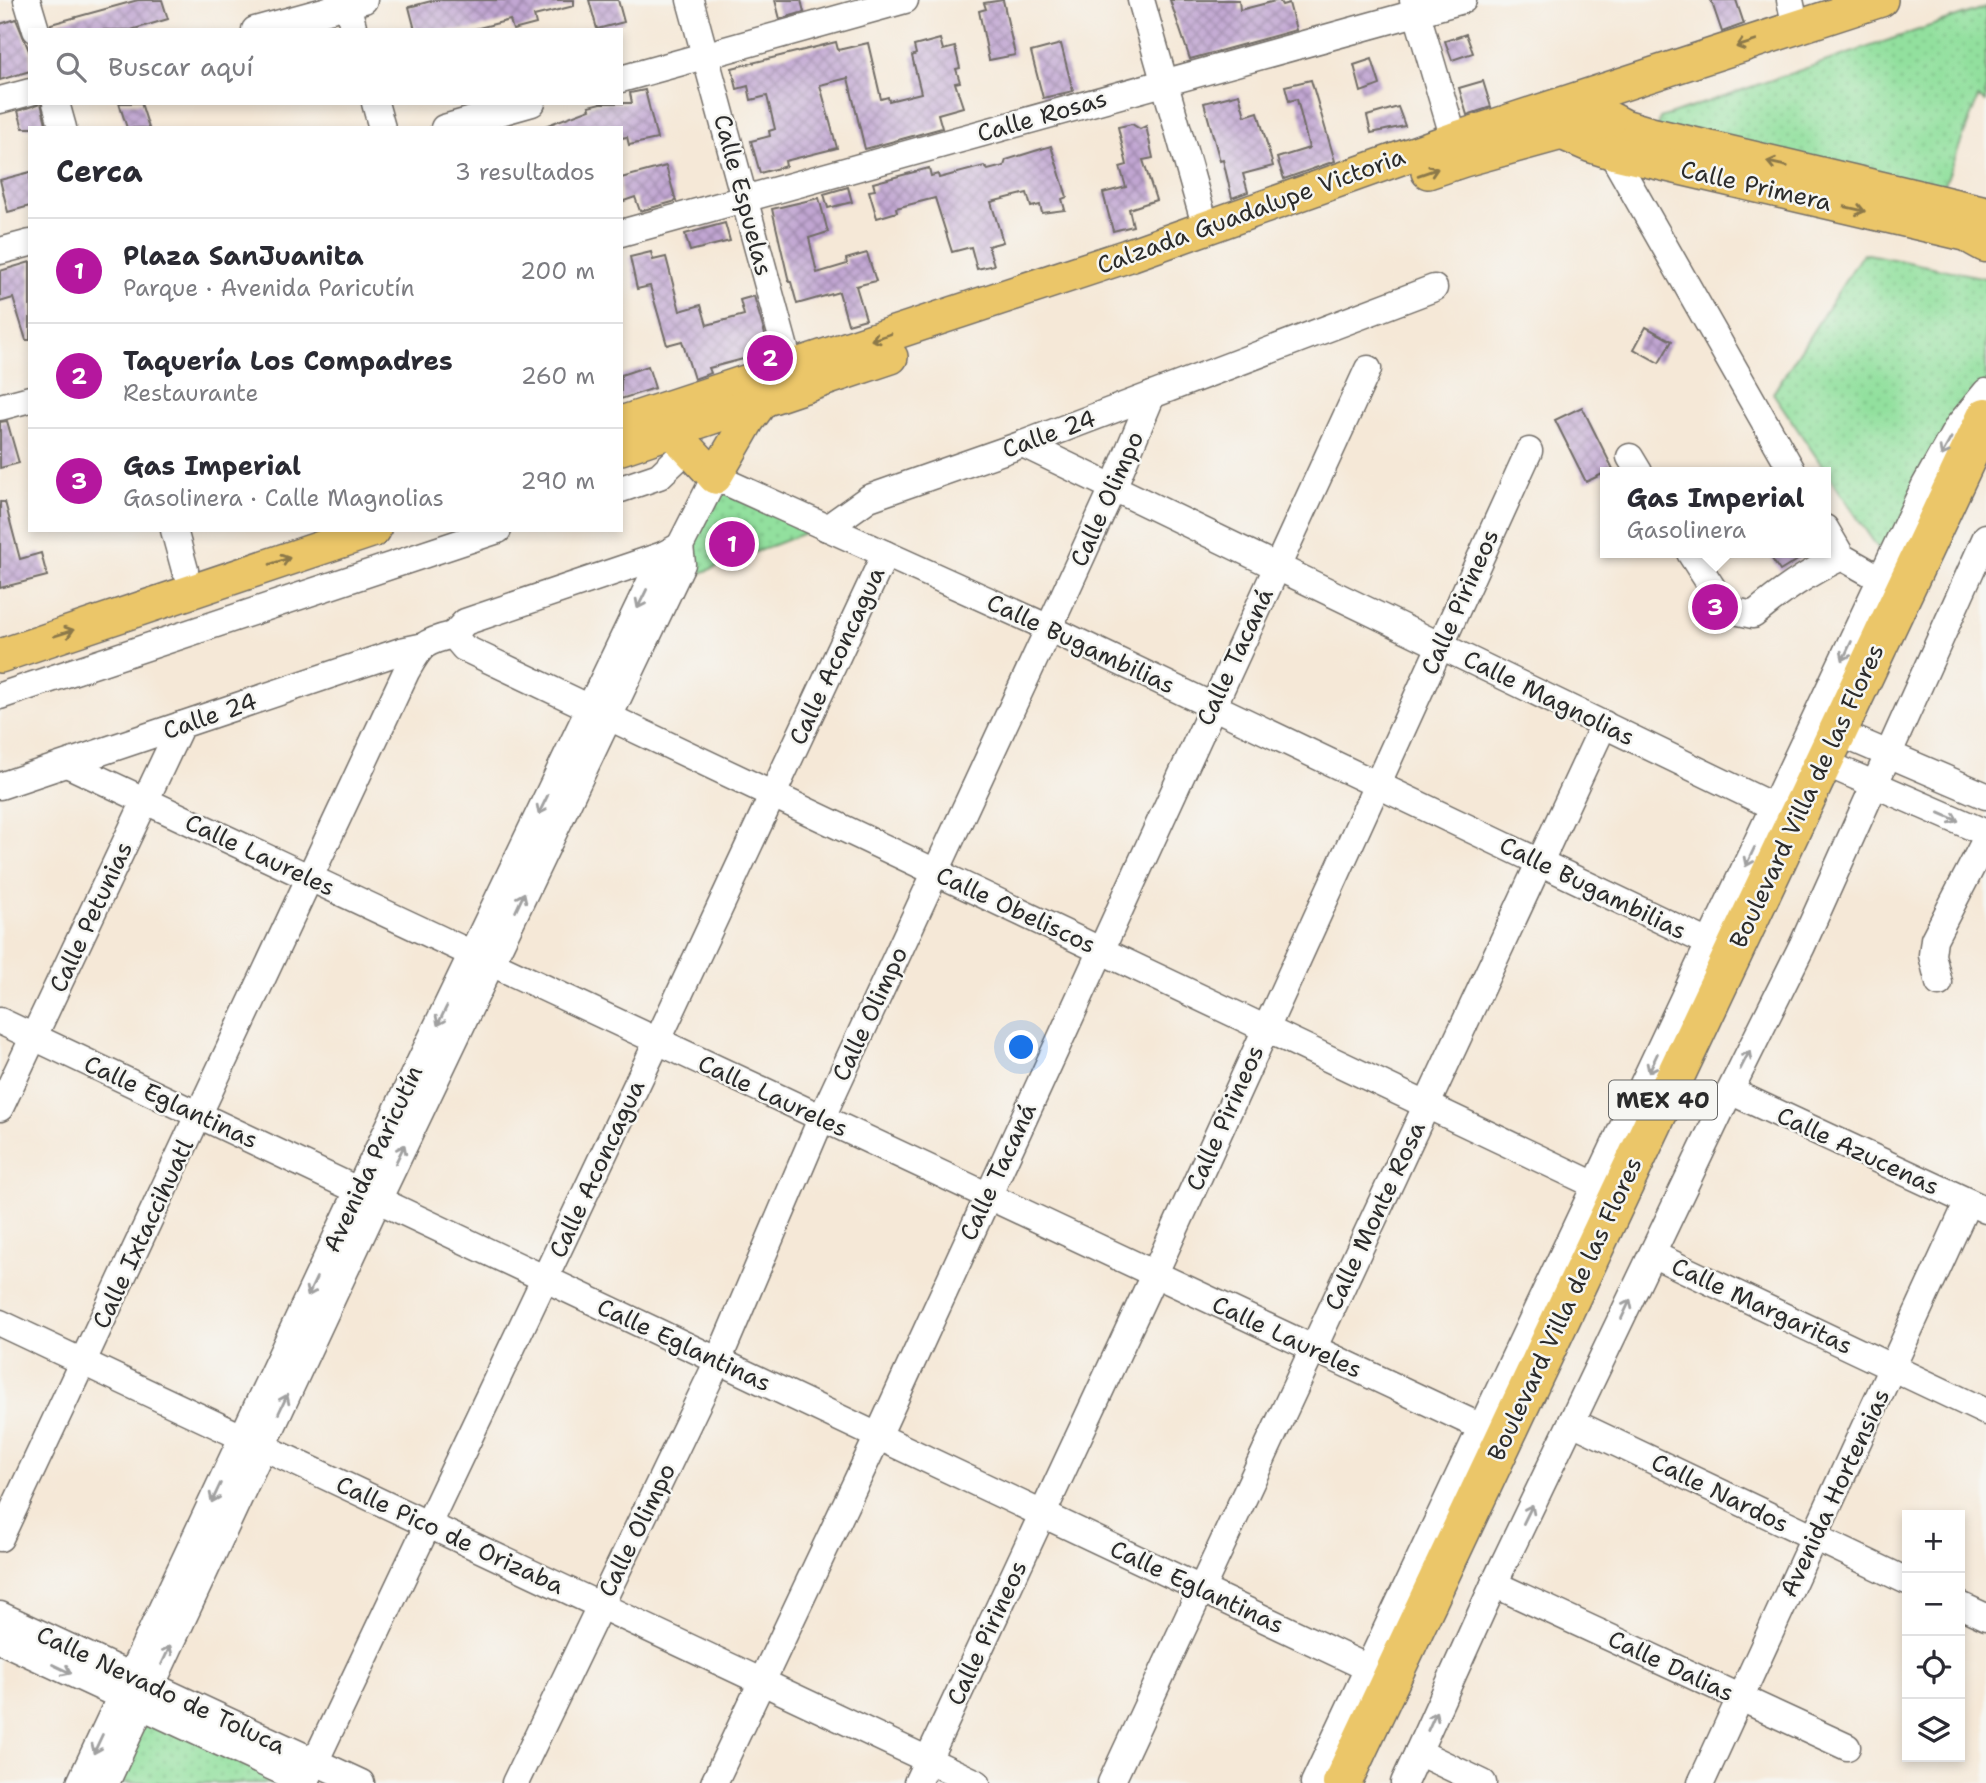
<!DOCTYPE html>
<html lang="es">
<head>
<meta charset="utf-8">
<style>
  :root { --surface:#fff; --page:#f2f2f3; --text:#2b2b33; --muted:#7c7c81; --line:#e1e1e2; --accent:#b5179e }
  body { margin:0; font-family:"Shantell Sans",sans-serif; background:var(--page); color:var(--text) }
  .controls { position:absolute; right:21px; bottom:21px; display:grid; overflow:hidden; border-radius:0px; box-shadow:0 4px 10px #0003 }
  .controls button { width:63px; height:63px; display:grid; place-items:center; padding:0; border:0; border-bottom:2px solid var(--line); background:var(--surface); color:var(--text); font:35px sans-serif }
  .you { position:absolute; left:1022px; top:1048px; width:24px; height:24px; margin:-18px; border:5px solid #fff; border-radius:50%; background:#1a73e8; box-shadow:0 0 0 10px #1a73e833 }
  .badge { display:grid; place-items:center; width:46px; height:46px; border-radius:50%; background:var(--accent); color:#fff; font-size:23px; font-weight:700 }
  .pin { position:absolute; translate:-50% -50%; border:4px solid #fff; box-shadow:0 2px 7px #0006 }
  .popup { position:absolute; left:1600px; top:467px; width:231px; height:91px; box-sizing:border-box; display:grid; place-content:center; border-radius:0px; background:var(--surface); filter:drop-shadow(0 2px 5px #0005); font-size:23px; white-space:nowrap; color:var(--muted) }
  .popup b { font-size:26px; color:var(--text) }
  .popup::after { content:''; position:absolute; left:50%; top:100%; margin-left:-14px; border:14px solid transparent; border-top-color:var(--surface) }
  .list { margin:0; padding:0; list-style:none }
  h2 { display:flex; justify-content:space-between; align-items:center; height:91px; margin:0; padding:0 28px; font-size:30px }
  h2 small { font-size:23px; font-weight:400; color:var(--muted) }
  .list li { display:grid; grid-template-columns:46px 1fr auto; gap:21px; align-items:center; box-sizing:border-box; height:105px; padding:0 28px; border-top:2px solid var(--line) }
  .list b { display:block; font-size:26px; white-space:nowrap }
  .list p { margin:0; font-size:23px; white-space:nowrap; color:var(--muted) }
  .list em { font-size:23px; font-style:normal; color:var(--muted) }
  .icon { flex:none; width:38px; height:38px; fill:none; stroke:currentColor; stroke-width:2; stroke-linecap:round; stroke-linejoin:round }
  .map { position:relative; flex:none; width:1986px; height:1783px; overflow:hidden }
  .search { position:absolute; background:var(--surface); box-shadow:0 4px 10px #0003; left:28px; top:28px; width:595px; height:77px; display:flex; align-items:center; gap:18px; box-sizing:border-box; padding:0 24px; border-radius:0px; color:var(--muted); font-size:26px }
  .panel { position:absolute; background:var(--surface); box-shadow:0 4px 10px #0003; left:28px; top:126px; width:595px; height:406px; border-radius:0px }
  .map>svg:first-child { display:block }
</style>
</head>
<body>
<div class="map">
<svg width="1986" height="1783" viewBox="0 0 1986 1783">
  <defs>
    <pattern id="grass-dots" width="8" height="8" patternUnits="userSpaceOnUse" patternTransform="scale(1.75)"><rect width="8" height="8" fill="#92e09e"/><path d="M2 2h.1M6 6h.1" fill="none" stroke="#7ec088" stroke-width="1.8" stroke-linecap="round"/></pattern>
    <pattern id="building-cross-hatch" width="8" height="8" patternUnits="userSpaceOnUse" patternTransform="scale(1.75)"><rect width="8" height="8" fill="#c1a6d2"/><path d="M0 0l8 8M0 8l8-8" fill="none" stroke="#9d87ab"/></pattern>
  </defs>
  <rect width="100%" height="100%" fill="#f6f6f2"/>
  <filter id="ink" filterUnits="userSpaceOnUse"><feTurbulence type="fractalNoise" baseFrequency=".0143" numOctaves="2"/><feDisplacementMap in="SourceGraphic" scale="14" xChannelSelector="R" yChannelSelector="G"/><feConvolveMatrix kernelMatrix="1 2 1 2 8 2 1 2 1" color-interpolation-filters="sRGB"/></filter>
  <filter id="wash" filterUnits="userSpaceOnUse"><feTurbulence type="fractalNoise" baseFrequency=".00686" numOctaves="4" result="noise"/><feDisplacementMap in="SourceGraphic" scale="28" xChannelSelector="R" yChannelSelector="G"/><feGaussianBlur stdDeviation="1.57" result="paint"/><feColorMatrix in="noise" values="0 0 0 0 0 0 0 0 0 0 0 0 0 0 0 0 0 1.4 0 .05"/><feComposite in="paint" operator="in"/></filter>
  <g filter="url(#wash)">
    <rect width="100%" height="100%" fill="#f5e8d7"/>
    <g fill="url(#grass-dots)" stroke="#5e8664" stroke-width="2">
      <path d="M1986,7V102L1978,98L1943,189L1656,137L1660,118Z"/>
      <path d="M1863,253L1986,278V388L1888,563L1773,393Z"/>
      <path d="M716,480L818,528L680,581Z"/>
      <path d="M148,1714L295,1783H115Z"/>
    </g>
    <g id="blocks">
      <g fill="url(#building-cross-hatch)">
        <path d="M138,0H162L168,19L131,30H51V24Z"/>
        <path d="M435,0H574V6L534,16L536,24L513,30L510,20L471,30H415L409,7Z"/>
        <path d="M589,0H618L624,22L597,29Z"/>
        <path d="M775,0H801L804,12L780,19Z"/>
        <path d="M1003,0L1015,55L989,60L979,11L986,9L984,3Z"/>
        <path d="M1170,0H1239L1240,10L1279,0L1282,5L1289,3L1296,30L1190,59Z"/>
        <path d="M1711,0H1736L1744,24L1722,32Z"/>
        <path d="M16,19L30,53V71L0,80V24Z"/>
        <path d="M1466,34L1473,53L1452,60L1445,41Z"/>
        <path d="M940,39L943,50L955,47L960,68L956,69L960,82L955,83L963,107L938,114L942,128L865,149L848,78L820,85L837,148L785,161L786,166L760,173L751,141L770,136L769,131L775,129L767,96L751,100L748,86L737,89L732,68L836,42L838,50L868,43L881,99L888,97L889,101L921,93L912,56L916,54L914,46Z"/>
        <path d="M1061,44L1073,91L1043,98L1031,52Z"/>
        <path d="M1372,59L1380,85L1361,92L1354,65Z"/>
        <path d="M1311,80L1335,161L1284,179L1277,158L1309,148L1297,99L1289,101L1285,86Z"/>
        <path d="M1483,81L1491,107L1467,115L1459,88Z"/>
        <path d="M645,90L657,139L629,145L627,137L621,138V128H545V126L590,109L589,106L601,103H632L630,93Z"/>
        <path d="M1239,94L1245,116L1258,112L1273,166L1243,174L1248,192L1232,198L1223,160L1220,161L1204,103Z"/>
        <path d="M41,103L47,128H23L18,111Z"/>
        <path d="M119,103H141L149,128H127Z"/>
        <path d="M1398,107L1405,126L1371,133L1367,116Z"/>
        <path d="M1132,124L1140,129L1146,126L1153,158L1143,160L1156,200L1129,209L1133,226L1113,231L1103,193L1126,187L1120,167L1127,165L1118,127Z"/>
        <path d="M1051,146L1067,197L1062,199L1065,210L1042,213L1040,205L1031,207L1027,193L991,202L1003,242L988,246L994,265L977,269L971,247L952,252L935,198L896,208L897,212L877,218L869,191L875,190L873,183L929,168L931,176L938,174L939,178L984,166L988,170L1004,166L1006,160Z"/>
        <path d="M666,166L676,201L640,211L635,197L621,202V178Z"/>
        <path d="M30,172V206L8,212L0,180Z"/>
        <path d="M848,187L852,202L828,208L824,194Z"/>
        <path d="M819,198L828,232L809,238L817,273L847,264L846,259L867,253L876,281L856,286L866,319L848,324L839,292L797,304L791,282H789L772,209Z"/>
        <path d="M725,223L730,241L690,251L685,234Z"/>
        <path d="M651,252L653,260L666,257L680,311L701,305L707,325L744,315L740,300L754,296L770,352L709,368L711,373L694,379L682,341L667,345L650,286L637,289L630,257Z"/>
        <path d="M30,262V340H26L13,298L0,302V271Z"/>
        <path d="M1646,327L1672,341L1659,363L1634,349Z"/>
        <path d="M648,366L655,388L621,399V375Z"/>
        <path d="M1582,407L1613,469L1586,482L1555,420Z"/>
        <path d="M7,421L19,463L0,468V422Z"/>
        <path d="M0,502H5L20,559L41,553L47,576L0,588Z"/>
        <path d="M1768,553H1809L1780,571Z"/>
      </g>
    </g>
  </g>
  <g filter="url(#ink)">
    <use href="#blocks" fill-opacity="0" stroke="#726d67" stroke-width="2"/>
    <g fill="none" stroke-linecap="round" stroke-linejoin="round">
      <g stroke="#726d67" stroke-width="29">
        <g id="minor">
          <path d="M27,0L36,30"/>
          <path d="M346,0L354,30"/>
          <path d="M690,0L795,385"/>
          <path d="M1141,0L1206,228"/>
          <path d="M1413,0L1454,139"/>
          <path d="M1790,0L1796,28"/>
          <path d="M255,30L364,0"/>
          <path d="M621,79L905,0"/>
          <path d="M0,100L30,92"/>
          <path d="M56,103L63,128"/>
          <path d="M375,103L382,128"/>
          <path d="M444,128L532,103"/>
          <path d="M1611,152L1793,472"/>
          <path d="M621,233L1463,0"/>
          <path d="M0,251L30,243"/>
          <path d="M0,407L30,399"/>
          <path d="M1023,444L1774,807"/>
          <path d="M1630,457L1639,472"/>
          <path d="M621,489L659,476L679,457"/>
          <path d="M827,528L869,498L1023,444L1434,288"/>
          <path d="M1825,528L1842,557L1881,579"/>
          <path d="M174,530L185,570"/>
          <path d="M1690,553L1726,609L1753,615C1781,592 1808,572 1842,557"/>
          <path d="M453,635L465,622L663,555L671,559"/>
          <path d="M0,696L498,530"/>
          <path d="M1837,732L1986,796"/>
          <path d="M1823,762L1986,833"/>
          <path d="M67,764L1481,1427"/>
          <path d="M0,786L401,651L420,647"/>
          <path d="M1939,983L1932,955L1934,939L1986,839"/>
          <path d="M0,1021L1368,1668"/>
          <path d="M1730,1091L1986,1210"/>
          <path d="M0,1108L181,725"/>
          <path d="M1652,1254L1986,1412"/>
          <path d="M0,1323L977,1783"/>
          <path d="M1572,1422L1907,1581"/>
          <path d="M0,1538L406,672C421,646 422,642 453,635L464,648L590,708L1595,1185"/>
          <path d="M1494,1584L1847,1747"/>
          <path d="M1960,1605L1986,1617"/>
          <path d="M0,1615L361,1783"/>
          <path d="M0,1640L307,1783"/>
          <path d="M1418,1752L1483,1783"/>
          <path d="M80,1783L358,1191L663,555L680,546"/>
          <path d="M106,1783L378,1200L682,564L680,546L715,477L1049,628L1709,943"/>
          <path d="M305,1783L657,1042L885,554"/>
          <path d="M515,1783L718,1361L821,1119L1049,628L1113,488L1152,395"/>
          <path d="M714,1783L878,1436L1368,369"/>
          <path d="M917,1783L1154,1275L1529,451"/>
          <path d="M1111,1783L1604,724"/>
          <path d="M1314,1783L1925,485L1958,426L1986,392"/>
          <path d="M1404,1783L1494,1584L1730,1091L1802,946L1986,537"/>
          <path d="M1701,1783L1968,1202"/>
        </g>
      </g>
      <g stroke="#726d67" stroke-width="36">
        <g id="major">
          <path d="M1590,108L1624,126L1651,134L1986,213"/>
          <path d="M1555,130L1589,145L1611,152L1986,239"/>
          <path d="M1428,172L1464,160L1609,120"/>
          <path d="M665,414L672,431L715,477"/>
          <path d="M621,423L1127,256L1454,139L1881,0"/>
          <path d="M621,448L891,357"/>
          <path d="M715,477L748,420L762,401"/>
          <path d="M0,656L374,530"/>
        </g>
      </g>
      <g stroke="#726d67" stroke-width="41">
        <g id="highway">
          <path d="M1975,237L1986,243"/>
          <path d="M1342,1783L1986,417"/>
        </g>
      </g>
      <use href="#minor" stroke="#fff" stroke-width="26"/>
      <use href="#major" stroke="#ebc669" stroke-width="33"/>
      <use href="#highway" stroke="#ebc669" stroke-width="38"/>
    </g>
    <defs><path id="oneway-shaft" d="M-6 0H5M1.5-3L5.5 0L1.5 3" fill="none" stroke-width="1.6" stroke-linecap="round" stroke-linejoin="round" transform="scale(1.75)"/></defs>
    <g stroke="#8b784a">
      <use href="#oneway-shaft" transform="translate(1746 44) rotate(162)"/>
      <use href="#oneway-shaft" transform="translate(1777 164) rotate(-167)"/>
      <use href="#oneway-shaft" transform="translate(1428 172) rotate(-19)"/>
      <use href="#oneway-shaft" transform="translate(1855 209) rotate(13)"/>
      <use href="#oneway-shaft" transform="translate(881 337) rotate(162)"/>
      <use href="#oneway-shaft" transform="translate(280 561) rotate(-18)"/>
      <use href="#oneway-shaft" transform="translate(64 633) rotate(-18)"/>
    </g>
    <g stroke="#a0a0a0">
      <use href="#oneway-shaft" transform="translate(1946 447) rotate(119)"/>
      <use href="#oneway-shaft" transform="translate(642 599) rotate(116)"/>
      <use href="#oneway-shaft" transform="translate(1847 651) rotate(115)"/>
      <use href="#oneway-shaft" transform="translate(543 805) rotate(116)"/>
      <use href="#oneway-shaft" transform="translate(1949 817) rotate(23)"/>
      <use href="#oneway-shaft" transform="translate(1750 857) rotate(115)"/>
      <use href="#oneway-shaft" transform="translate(520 902) rotate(-65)"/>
      <use href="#oneway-shaft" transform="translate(442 1016) rotate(116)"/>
      <use href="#oneway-shaft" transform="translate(1745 1060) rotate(-63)"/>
      <use href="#oneway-shaft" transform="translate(1653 1063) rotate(115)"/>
      <use href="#oneway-shaft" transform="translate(400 1154) rotate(-64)"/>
      <use href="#oneway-shaft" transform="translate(312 1287) rotate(115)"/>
      <use href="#oneway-shaft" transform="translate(1626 1309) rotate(-65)"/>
      <use href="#oneway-shaft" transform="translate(283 1404) rotate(-65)"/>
      <use href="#oneway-shaft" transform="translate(216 1493) rotate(115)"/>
      <use href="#oneway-shaft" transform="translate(1528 1514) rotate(-64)"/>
      <use href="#oneway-shaft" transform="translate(166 1655) rotate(-65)"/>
      <use href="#oneway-shaft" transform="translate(62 1669) rotate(25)"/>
      <use href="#oneway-shaft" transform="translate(1432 1721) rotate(-66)"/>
      <use href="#oneway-shaft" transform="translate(98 1744) rotate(115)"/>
    </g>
  </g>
  <g text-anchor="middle" stroke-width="5" stroke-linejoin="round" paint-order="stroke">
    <rect fill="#f6f6f2" stroke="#686867" stroke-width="2" x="1609" y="1080.5" width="108" height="39" rx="5"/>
    <g font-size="23" font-weight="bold" fill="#2b2b2b">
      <text x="1663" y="1108">MEX 40</text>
    </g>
    <g font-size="24" fill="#2b2b2b" stroke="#f6f6f2">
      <text transform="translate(1042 116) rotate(-16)" y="8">Calle Rosas</text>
      <text transform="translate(1756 186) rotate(13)" y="8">Calle Primera</text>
      <text transform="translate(743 195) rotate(75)" y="8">Calle Espuelas</text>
      <text transform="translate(1251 211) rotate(-20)" y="8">Calzada Guadalupe Victoria</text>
      <text transform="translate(1049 434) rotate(-20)" y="8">Calle 24</text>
      <text transform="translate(1107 499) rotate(-66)" y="8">Calle Olimpo</text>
      <text transform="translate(1460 602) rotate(-66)" y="8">Calle Pirineos</text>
      <text transform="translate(1081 644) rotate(25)" y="8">Calle Bugambilias</text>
      <text transform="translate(837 656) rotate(-65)" y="8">Calle Aconcagua</text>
      <text transform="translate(1235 657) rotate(-65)" y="8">Calle Tacaná</text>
      <text transform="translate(1549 698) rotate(26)" y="8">Calle Magnolias</text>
      <text transform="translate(210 716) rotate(-19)" y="8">Calle 24</text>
      <text transform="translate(1807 796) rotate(-65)" y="8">Boulevard Villa de las Flores</text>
      <text transform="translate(260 855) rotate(25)" y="8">Calle Laureles</text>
      <text transform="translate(1593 888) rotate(26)" y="8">Calle Bugambilias</text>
      <text transform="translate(1016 910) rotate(25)" y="8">Calle Obeliscos</text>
      <text transform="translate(91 917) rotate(-65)" y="8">Calle Petunias</text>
      <text transform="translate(870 1014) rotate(-65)" y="8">Calle Olimpo</text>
      <text transform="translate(773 1096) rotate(25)" y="8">Calle Laureles</text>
      <text transform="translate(171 1102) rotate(25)" y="8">Calle Eglantinas</text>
      <text transform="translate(1225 1118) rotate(-66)" y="8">Calle Pirineos</text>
      <text transform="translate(1858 1151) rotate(25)" y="8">Calle Azucenas</text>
      <text transform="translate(373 1159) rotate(-65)" y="8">Avenida Paricutín</text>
      <text transform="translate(597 1169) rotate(-65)" y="8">Calle Aconcagua</text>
      <text transform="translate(998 1172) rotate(-65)" y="8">Calle Tacaná</text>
      <text transform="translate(1375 1216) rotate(-65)" y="8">Calle Monte Rosa</text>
      <text transform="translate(143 1234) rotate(-65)" y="8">Calle Ixtaccihuatl</text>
      <text transform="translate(1762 1306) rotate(25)" y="8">Calle Margaritas</text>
      <text transform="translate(1565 1309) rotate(-65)" y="8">Boulevard Villa de las Flores</text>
      <text transform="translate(1287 1337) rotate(25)" y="8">Calle Laureles</text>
      <text transform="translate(684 1345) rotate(25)" y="8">Calle Eglantinas</text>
      <text transform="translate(1720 1493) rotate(26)" y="8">Calle Nardos</text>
      <text transform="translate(1835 1493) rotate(-65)" y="8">Avenida Hortensias</text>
      <text transform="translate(637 1530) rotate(-64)" y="8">Calle Olimpo</text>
      <text transform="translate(450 1535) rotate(25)" y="8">Calle Pico de Orizaba</text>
      <text transform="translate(1197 1587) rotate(25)" y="8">Calle Eglantinas</text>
      <text transform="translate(987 1633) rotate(-65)" y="8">Calle Pirineos</text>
      <text transform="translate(1671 1666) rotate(25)" y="8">Calle Dalias</text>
      <text transform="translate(161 1690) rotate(25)" y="8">Calle Nevado de Toluca</text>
    </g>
  </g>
</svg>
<div class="controls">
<button>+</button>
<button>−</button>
<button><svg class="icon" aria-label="locate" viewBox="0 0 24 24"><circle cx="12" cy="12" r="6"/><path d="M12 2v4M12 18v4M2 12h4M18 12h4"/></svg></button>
<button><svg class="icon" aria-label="layers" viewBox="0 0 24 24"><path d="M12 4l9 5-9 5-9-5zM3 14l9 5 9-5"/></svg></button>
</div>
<div class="you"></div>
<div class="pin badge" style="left:732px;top:544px">1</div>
<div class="pin badge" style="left:770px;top:358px">2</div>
<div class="pin badge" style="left:1715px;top:607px">3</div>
<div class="popup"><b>Gas Imperial</b>Gasolinera</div>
<div class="search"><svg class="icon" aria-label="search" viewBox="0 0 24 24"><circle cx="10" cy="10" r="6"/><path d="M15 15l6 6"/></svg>Buscar aquí</div>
<section class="panel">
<h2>Cerca<small>3 resultados</small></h2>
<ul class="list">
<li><span class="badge">1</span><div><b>Plaza SanJuanita</b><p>Parque · Avenida Paricutín</p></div><em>200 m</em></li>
<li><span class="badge">2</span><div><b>Taquería Los Compadres</b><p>Restaurante</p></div><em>260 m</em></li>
<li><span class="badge">3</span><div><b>Gas Imperial</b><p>Gasolinera · Calle Magnolias</p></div><em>290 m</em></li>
</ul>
</section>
</div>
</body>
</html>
